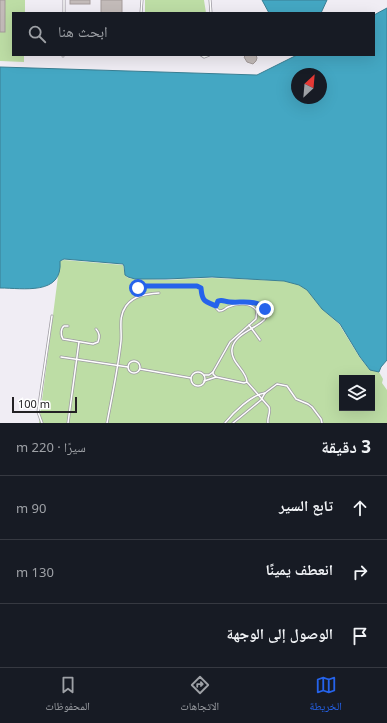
<!DOCTYPE html>
<html lang="ar">
<head>
<meta charset="utf-8">
<style>
  :root { --surface:#171b24; --page:#242831; --text:#f1f3f6; --muted:#9ea1a6; --line:#363941; --accent:#2563eb }
  body { margin:0; font-family:"Noto Sans","Noto Naskh Arabic",sans-serif; background:var(--page); color:var(--text); direction:rtl }
  .controls { position:absolute; right:12px; bottom:12px; display:grid; overflow:hidden; border-radius:0px; box-shadow:0 4px 16px #0002 }
  .controls button { width:36px; height:36px; display:grid; place-items:center; padding:0; border:0; border-bottom:1px solid var(--line); background:var(--surface); color:var(--text); font:20px sans-serif }
  .compass { position:absolute; left:291px; top:68px; width:36px; height:36px; border-radius:50%; background:var(--surface); box-shadow:0 4px 16px #0002; rotate:26deg }
  .scale { position:absolute; left:12px; bottom:10px; width:65px; box-sizing:border-box; padding-left:4px; border:2px solid #232124; border-top:0; font-size:11px; line-height:14px; white-space:nowrap; color:#232124; -webkit-text-stroke:3px #fff; paint-order:stroke }
  .stop { position:absolute; width:12px; height:12px; margin:-9px; border:3px solid #2563eb; border-radius:50%; background:#fff }
  .stop.end { background:#2563eb; border-color:#fff; box-shadow:0 1px 4px #0008 }
  .list { margin:0; padding:0; list-style:none }
  h2 { display:flex; justify-content:space-between; align-items:center; height:52px; margin:0; padding:0 16px; font-size:17px }
  h2 small { font-size:13px; font-weight:400; color:var(--muted) }
  .list li { display:grid; grid-template-columns:26px 1fr auto; gap:12px; align-items:center; box-sizing:border-box; height:64px; padding:0 16px; border-top:1px solid var(--line) }
  .list b { display:block; font-size:15px; white-space:nowrap }
  .list em { font-size:13px; font-style:normal; color:var(--muted) }
  .icon { flex:none; width:22px; height:22px; fill:none; stroke:currentColor; stroke-width:2; stroke-linecap:round; stroke-linejoin:round }
  .map { position:relative; flex:none; width:387px; height:423px; overflow:hidden; direction:ltr }
  .search { position:absolute; background:var(--surface); box-shadow:0 4px 16px #0002; left:12px; right:12px; top:12px; height:44px; display:flex; align-items:center; gap:10px; box-sizing:border-box; padding:0 14px; border-radius:0px; color:var(--muted); font-size:15px }
  .sheet { height:244px; background:var(--surface) }
  nav { display:flex; justify-content:space-around; align-items:center; box-sizing:border-box; height:56px; border-top:1px solid var(--line); background:var(--surface); font-size:11px; color:var(--muted) }
  nav a { display:grid; justify-items:center; gap:2px }
  nav .on { color:var(--accent) }
  .map>svg:first-child { display:block }
</style>
</head>
<body>
<div class="map">
<svg width="387" height="423" viewBox="0 0 387 423">
  <rect width="100%" height="100%" fill="#f0edf4"/>
  <g fill="#bddda5" fill-rule="evenodd">
    <path d="M0,0H25V13H13V55H24V62L0,61Z"/>
    <path d="M145,0H204L206,13H145Z"/>
    <path d="M64,260L123,265L125,275L128,278L135,279L166,280L212,278L284,281L299,285L307,290L322,309L339,324L360,358L370,370L379,372L383,379L382,383L387,390V423H39L60,261ZM342,378H372V408H342Z"/>
  </g>
  <g fill="#44a7c3" stroke="#3a7f93" fill-rule="evenodd">
    <path d="M262,0H327L321,13H269Z"/>
    <path d="M387,8V360L381,367L379,372L370,370L360,357L340,324L322,309L307,290L299,285L284,281L212,277L166,279H135L128,277L125,275L124,266L123,264L64,259L60,261C63,296 23,288 0,288V67L257,75L297,55H374V15ZM297,74H321V98H297Z"/>
  </g>
  <g fill="#c3bbb9" stroke="#a49b9a">
    <rect x="0" y="0" width="5" height="32"/>
    <rect x="70" y="0" width="20" height="4"/>
    <rect x="101" y="0" width="21" height="13"/>
    <path d="M246,55H256L257,58L256,61L253,64L247,62L244,57Z"/>
  </g>
  <g fill="none" stroke-linecap="round" stroke-linejoin="round">
    <g stroke="#9f9ca3" stroke-width="3">
      <g id="lane">
        <path d="M210,0L211,13"/>
        <path d="M64,13V0"/>
        <path d="M141,13L142,0"/>
        <path d="M201,55L204,57L209,55"/>
        <path d="M63,56V55"/>
        <path d="M138,296V288L141,286H197L201,288C202,301 204,301 215,306"/>
        <path d="M249,325L260,340"/>
        <path d="M68,326H64C61,328 60,335 63,339L93,344L98,342C100,337 100,333 96,329"/>
        <path d="M61,357L128,367"/>
        <circle cx="134" cy="367" r="6"/>
        <path d="M140,369L191,378"/>
        <circle cx="198" cy="379" r="7"/>
        <path d="M204,375H209L213,372"/>
        <path d="M204,381L216,377"/>
        <path d="M247,382L244,383L216,377L213,374V372L230,342L256,319L257,311C251,302 237,303 228,307C224,309 224,311 219,311L216,308V304L220,300C224,300 228,302 232,302C240,303 249,301 257,303C264,305 270,313 264,320C255,329 234,334 232,349C230,362 247,371 247,382L269,407C271,413 267,417 268,423"/>
        <path d="M265,393L277,384L287,386L296,399L308,404L312,407L321,419L322,423"/>
        <path d="M42,423L38,412L52,316"/>
        <path d="M68,423L79,342"/>
        <path d="M107,423C112,396 118,369 121,341C122,329 118,317 126,306C134,295 146,294 159,293"/>
        <path d="M225,423C233,413 252,394 265,393L261,400L233,423"/>
      </g>
    </g>
    <use href="#lane" stroke="#fff" stroke-width="1.5"/>
  </g>
  <g fill="none" stroke-linecap="round" stroke-linejoin="round">
    <path stroke="#2563eb" stroke-width="5" d="M138,288L141,286H197L201,288C202,301 204,301 216,306L218,301C223,299 225,302 230,302C242,303 257,299 265,309"/>
  </g>
</svg>
<div class="controls">
<button><svg class="icon" aria-label="layers" viewBox="0 0 24 24"><path d="M12 4l9 5-9 5-9-5zM3 14l9 5 9-5"/></svg></button>
</div>
<svg class="compass" viewBox="-18 -18 36 36"><path d="M0-13l5 13h-10z" fill="#e53935"/><path d="M0 13l5-13h-10z" fill="#9ea1a6"/></svg>
<div class="scale">100 m</div>
<div class="stop" style="left:138px;top:288px"></div>
<div class="stop end" style="left:265px;top:309px"></div>
<div class="search"><svg class="icon" aria-label="search" viewBox="0 0 24 24"><circle cx="10" cy="10" r="6"/><path d="M15 15l6 6"/></svg>ابحث هنا</div>
</div>
<section class="sheet">
<h2>3 دقيقة<small>سيرًا · 220 m</small></h2>
<ul class="list">
<li><svg class="icon" aria-label="ahead" viewBox="0 0 24 24"><path d="M12 20V5M6 11l6-6 6 6"/></svg><div><b>تابع السير</b></div><em>90 m</em></li>
<li><svg class="icon" aria-label="right" viewBox="0 0 24 24"><path d="M7 20v-9h11M14 6l5 5-5 5"/></svg><div><b>انعطف يمينًا</b></div><em>130 m</em></li>
<li><svg class="icon" aria-label="arrive" viewBox="0 0 24 24"><path d="M6 21V4h12l-3 4 3 4H6"/></svg><div><b>الوصول إلى الوجهة</b></div></li>
</ul>
</section>
<nav>
<a class="on"><svg class="icon" aria-label="map" viewBox="0 0 24 24"><path d="M3 6l6-2 6 2 6-2v14l-6 2-6-2-6 2zM9 4v14M15 6v14"/></svg>الخريطة</a>
<a><svg class="icon" aria-label="directions" viewBox="0 0 24 24"><path d="M12 3l9 9-9 9-9-9zM9 14v-3h6M13 9l2 2-2 2"/></svg>الاتجاهات</a>
<a><svg class="icon" aria-label="saved" viewBox="0 0 24 24"><path d="M7 4h10v16l-5-4-5 4z"/></svg>المحفوظات</a>
</nav>
</body>
</html>
